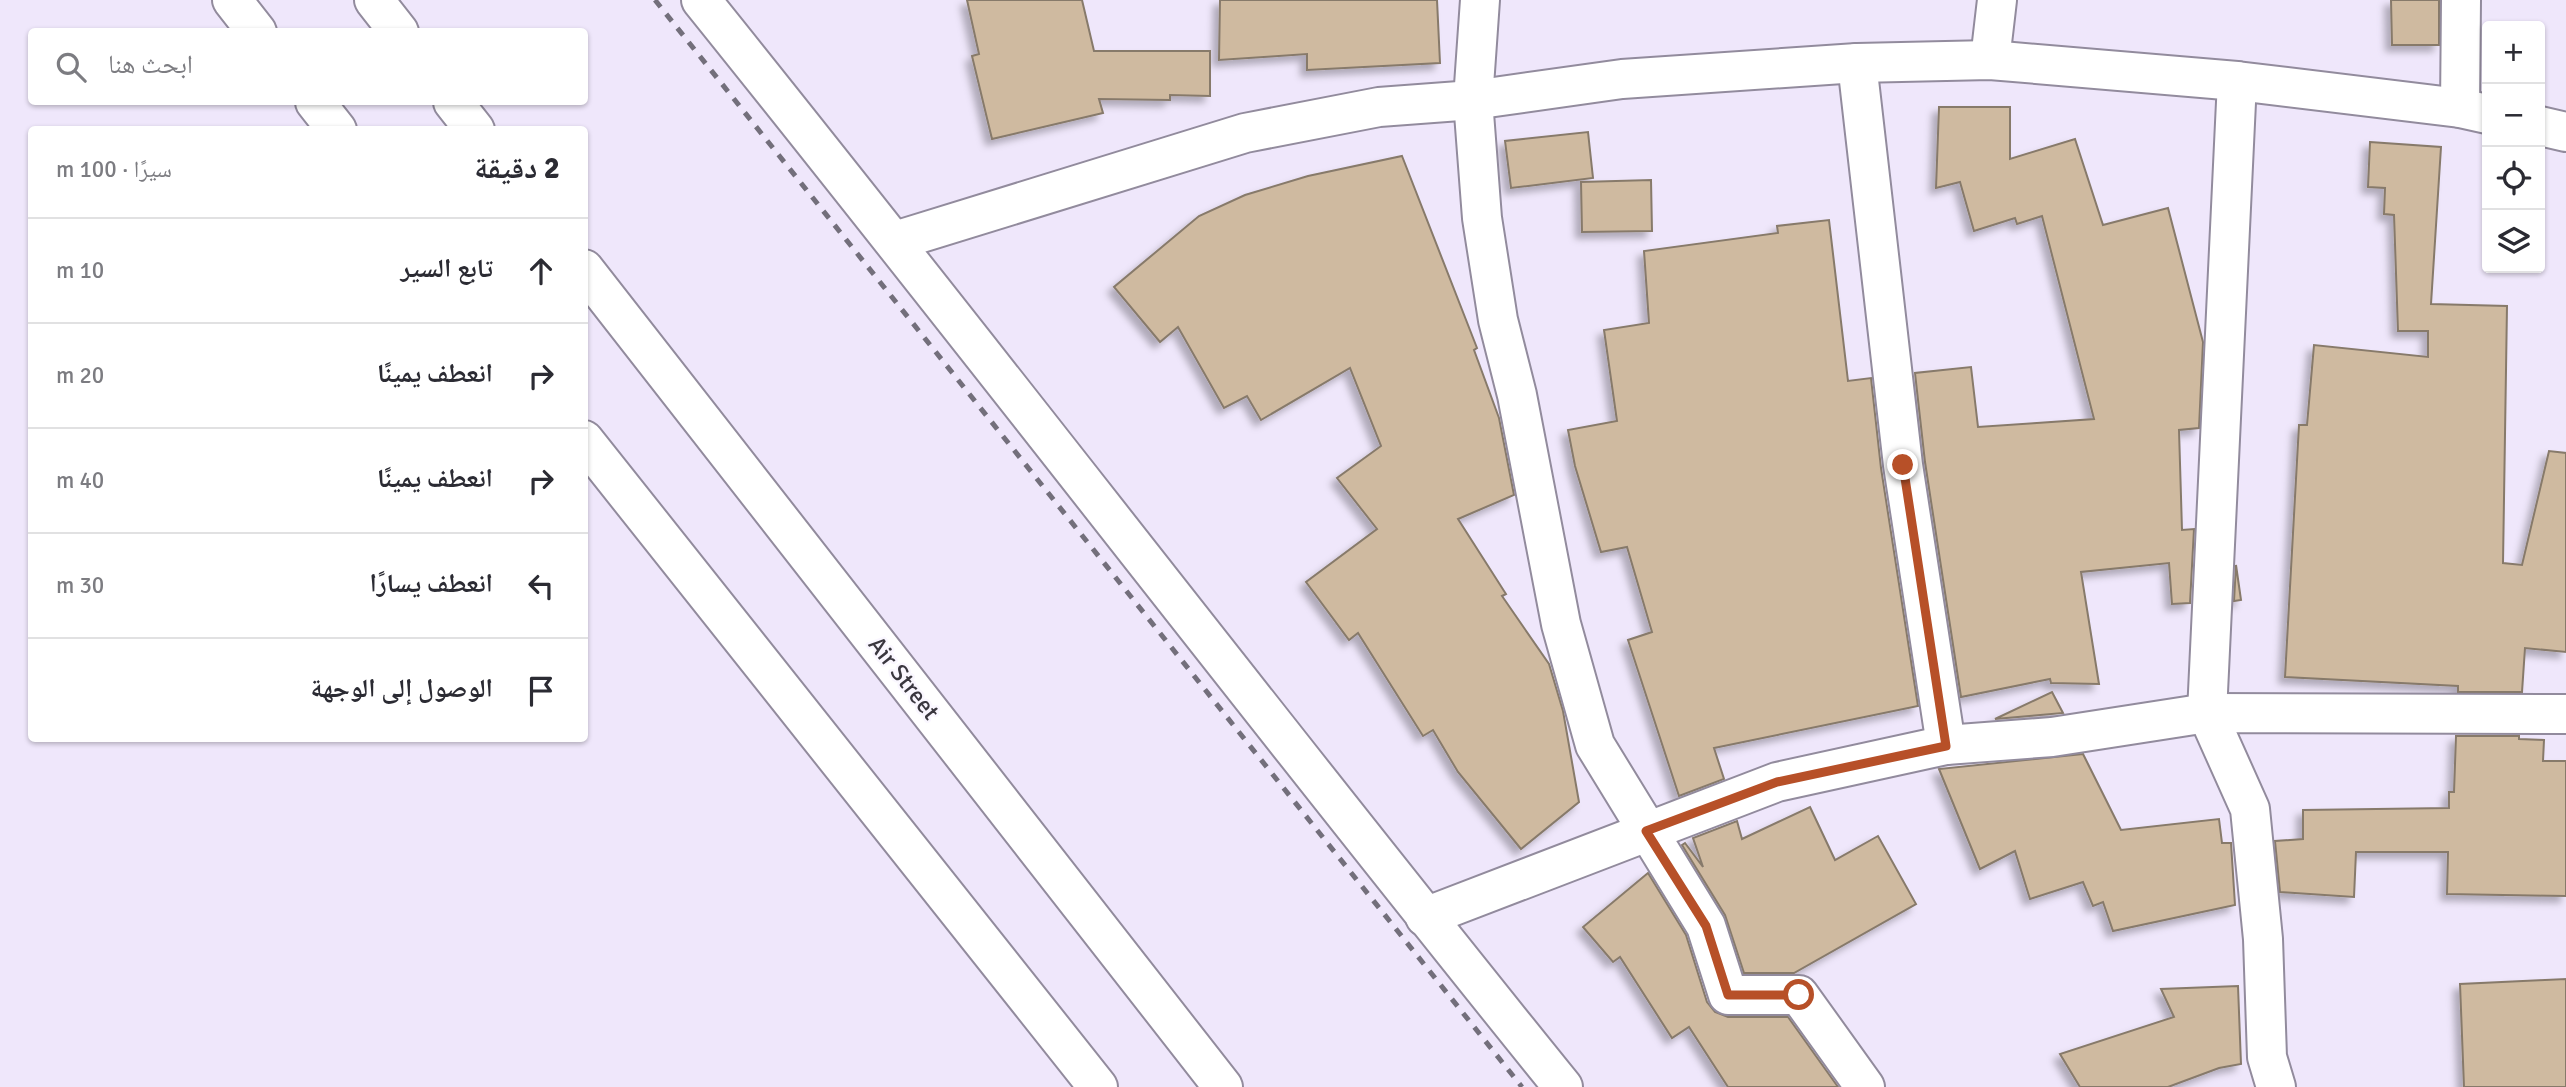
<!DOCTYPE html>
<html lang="ar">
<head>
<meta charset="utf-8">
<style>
  :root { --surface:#fff; --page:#f7f7f7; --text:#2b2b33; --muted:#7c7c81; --line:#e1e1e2 }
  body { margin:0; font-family:Signika,"Noto Naskh Arabic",sans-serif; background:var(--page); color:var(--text); direction:rtl }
  .controls { position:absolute; right:21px; top:21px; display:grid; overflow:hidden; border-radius:7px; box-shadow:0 2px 5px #0004 }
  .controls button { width:63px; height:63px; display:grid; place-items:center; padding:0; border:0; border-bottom:2px solid var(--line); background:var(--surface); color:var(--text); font:35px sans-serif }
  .stop { position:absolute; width:21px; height:21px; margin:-16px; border:5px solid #b75028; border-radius:50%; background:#fff }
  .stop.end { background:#b75028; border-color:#fff; box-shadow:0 2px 7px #0008 }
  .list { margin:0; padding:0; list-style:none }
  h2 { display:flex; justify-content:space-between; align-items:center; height:91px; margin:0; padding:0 28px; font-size:30px }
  h2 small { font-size:23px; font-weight:400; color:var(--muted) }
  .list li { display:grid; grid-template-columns:46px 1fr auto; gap:21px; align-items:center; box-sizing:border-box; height:105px; padding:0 28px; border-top:2px solid var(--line) }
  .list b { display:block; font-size:26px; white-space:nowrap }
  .list em { font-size:23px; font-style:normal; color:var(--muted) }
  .icon { flex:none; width:38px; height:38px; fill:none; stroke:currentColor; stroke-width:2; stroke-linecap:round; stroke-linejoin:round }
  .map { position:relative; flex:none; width:2566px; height:1087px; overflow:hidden; direction:ltr }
  .search { position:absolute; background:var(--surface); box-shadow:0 2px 5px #0004; left:28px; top:28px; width:560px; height:77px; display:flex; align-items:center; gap:18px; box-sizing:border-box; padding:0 24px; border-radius:7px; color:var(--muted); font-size:26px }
  .panel { position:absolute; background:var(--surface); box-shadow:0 2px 5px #0004; left:28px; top:126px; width:560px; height:616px; border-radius:7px; direction:rtl }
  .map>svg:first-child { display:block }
</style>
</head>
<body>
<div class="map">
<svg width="2566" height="1087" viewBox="0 0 2566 1087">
  <defs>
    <filter id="shadow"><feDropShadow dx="-6" dy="6" stdDeviation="3.5" flood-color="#0004"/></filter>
  </defs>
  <rect width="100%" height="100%" fill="#efe7fb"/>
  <g fill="#cfbaa0" stroke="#877a6b" stroke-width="2" filter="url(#shadow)">
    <path d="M967,0H1082L1094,51H1210V96L1170,95V100L1099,99L1103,113L992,139L972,56L979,54Z"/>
    <path d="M1220,0H1437L1440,63L1307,70V54L1219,60Z"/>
    <path d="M2391,0H2439V45H2392Z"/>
    <path d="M1939,107H2010V159L2075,139L2103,225L2168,208L2203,342L2199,428L2179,430L2182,530L2194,529L2190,603L2172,604L2169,563L2081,572L2099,684L2051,683L2050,679L1961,697L1925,462L1915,373L1971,367L1978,427L2094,419L2042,216L2017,224L2015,218L1974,231L1960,182L1936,188Z"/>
    <path d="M1588,132L1593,178L1511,188L1505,141Z"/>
    <path d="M2370,142L2441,147L2431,304L2507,306L2503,563L2522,565L2549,451L2566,453V652L2525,648L2522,692H2458V686L2285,677L2299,425H2307L2314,345L2428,357V331H2398L2394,215L2384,214L2385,188L2368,187Z"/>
    <path d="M1402,156L1477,348L1474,350L1499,418L1514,495L1458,519L1506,594L1502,596L1549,664L1563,711L1579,802L1521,849L1458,772L1433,730L1423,736L1358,633L1349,640L1306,582L1377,529L1337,478L1381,446L1350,368L1261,420L1247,396L1224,408L1178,327L1160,342L1114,287L1199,216L1245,195L1308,176Z"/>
    <path d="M1651,180L1652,231L1582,232L1581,182Z"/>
    <path d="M1829,220L1848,381L1871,378L1881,468L1918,706L1714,748L1724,779L1679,796L1628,640L1652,632L1627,547L1601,552L1575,466L1568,430L1617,421L1604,330L1649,323L1644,251L1778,233L1777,226Z"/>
    <path d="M2236,565L2241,600L2234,601Z"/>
    <path d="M2052,692L2063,713L1995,719Z"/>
    <path d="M2456,736H2519V739L2544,740L2543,761H2566V896L2447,894L2448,852H2356L2354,897L2280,892L2275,841L2303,839V810L2449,808V792H2454Z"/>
    <path d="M2083,754L2121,830L2219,819L2222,843H2231L2235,905L2113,931L2103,902L2093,906L2083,882L2030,899L2015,851L1980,869L1939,769Z"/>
    <path d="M1810,807L1835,860L1878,836L1916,904L1794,973H1744L1725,915L1682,845L1685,843L1703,867L1693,838L1737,821L1742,839Z"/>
    <path d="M1648,873L1686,935L1707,1002L1715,1012L1728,1017H1788L1838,1087H1728L1689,1027L1672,1038L1620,957L1613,962L1583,927Z"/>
    <path d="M2566,979V1087H2464L2460,984Z"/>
    <path d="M2238,986L2241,1064L2219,1068L2168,1087H2080L2060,1054L2174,1017L2161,989Z"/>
  </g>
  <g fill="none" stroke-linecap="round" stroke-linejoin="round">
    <g stroke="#928b9d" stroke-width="42">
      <g id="minor">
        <path d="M701,0C991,360 1272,728 1563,1087"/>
        <path d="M1480,0L1473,100L1482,218L1498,320L1517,395L1561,624L1595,745L1706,926L1728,995H1799L1865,1087"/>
        <path d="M1990,60L1997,0"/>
        <path d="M1857,63L1903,465L1946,745"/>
        <path d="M2237,81L2207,713L2250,809L2263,939L2267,1057L2276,1087"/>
        <path d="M2460,108L2461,0"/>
        <path d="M2540,126L2566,132"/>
        <path d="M895,241L1245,133L1379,107L1473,100L1622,79L1857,63L1990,60L2237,81L2460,108L2487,114"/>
        <path d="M1425,917L1777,782L1946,745L2052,737L2207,713L2566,714"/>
      </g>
    </g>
    <g stroke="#928b9d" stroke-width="42">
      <g id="primary">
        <path d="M232,0L257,32"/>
        <path d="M374,0L399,32"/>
        <path d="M315,102L337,130"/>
        <path d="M453,102L475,130"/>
        <path d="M584,269L1223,1087"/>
        <path d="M584,440L1098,1087"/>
      </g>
    </g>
    <use href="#minor" stroke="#fff" stroke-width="38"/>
    <use href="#primary" stroke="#fff" stroke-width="38"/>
    <path stroke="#736f7b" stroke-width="5" stroke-dasharray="9 9" stroke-linecap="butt" d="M655,0L1522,1087"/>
  </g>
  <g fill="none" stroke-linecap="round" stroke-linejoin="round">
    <path stroke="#b75028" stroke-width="9" d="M1799,995H1728L1706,926L1646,831L1777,782L1946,746L1903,465"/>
  </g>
  <g text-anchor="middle" stroke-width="5" stroke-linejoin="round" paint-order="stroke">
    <g font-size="24" fill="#3a373f" stroke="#faf7ff">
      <text transform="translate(904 678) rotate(52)" y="8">Air Street</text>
    </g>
  </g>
</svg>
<div class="controls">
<button>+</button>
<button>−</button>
<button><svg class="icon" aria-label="locate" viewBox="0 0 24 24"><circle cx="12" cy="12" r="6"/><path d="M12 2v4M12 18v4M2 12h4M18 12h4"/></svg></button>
<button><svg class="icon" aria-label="layers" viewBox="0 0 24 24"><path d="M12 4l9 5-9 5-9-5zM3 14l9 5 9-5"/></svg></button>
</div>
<div class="stop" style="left:1799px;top:995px"></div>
<div class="stop end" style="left:1903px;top:465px"></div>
<div class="search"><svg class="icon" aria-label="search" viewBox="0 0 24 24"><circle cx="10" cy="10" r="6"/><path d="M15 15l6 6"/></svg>ابحث هنا</div>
<section class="panel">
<h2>2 دقيقة<small>سيرًا · 100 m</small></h2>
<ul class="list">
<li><svg class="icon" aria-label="ahead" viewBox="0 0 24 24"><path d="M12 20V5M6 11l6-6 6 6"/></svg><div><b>تابع السير</b></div><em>10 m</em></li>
<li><svg class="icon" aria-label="right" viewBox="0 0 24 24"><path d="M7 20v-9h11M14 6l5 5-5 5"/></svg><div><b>انعطف يمينًا</b></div><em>20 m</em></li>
<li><svg class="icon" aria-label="right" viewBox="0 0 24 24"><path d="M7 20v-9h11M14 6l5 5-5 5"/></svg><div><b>انعطف يمينًا</b></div><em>40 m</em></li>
<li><svg class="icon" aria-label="left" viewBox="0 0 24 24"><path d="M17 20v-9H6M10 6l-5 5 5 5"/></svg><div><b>انعطف يسارًا</b></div><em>30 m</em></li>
<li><svg class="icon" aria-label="arrive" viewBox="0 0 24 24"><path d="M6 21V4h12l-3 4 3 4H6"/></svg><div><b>الوصول إلى الوجهة</b></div></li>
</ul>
</section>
</div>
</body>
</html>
